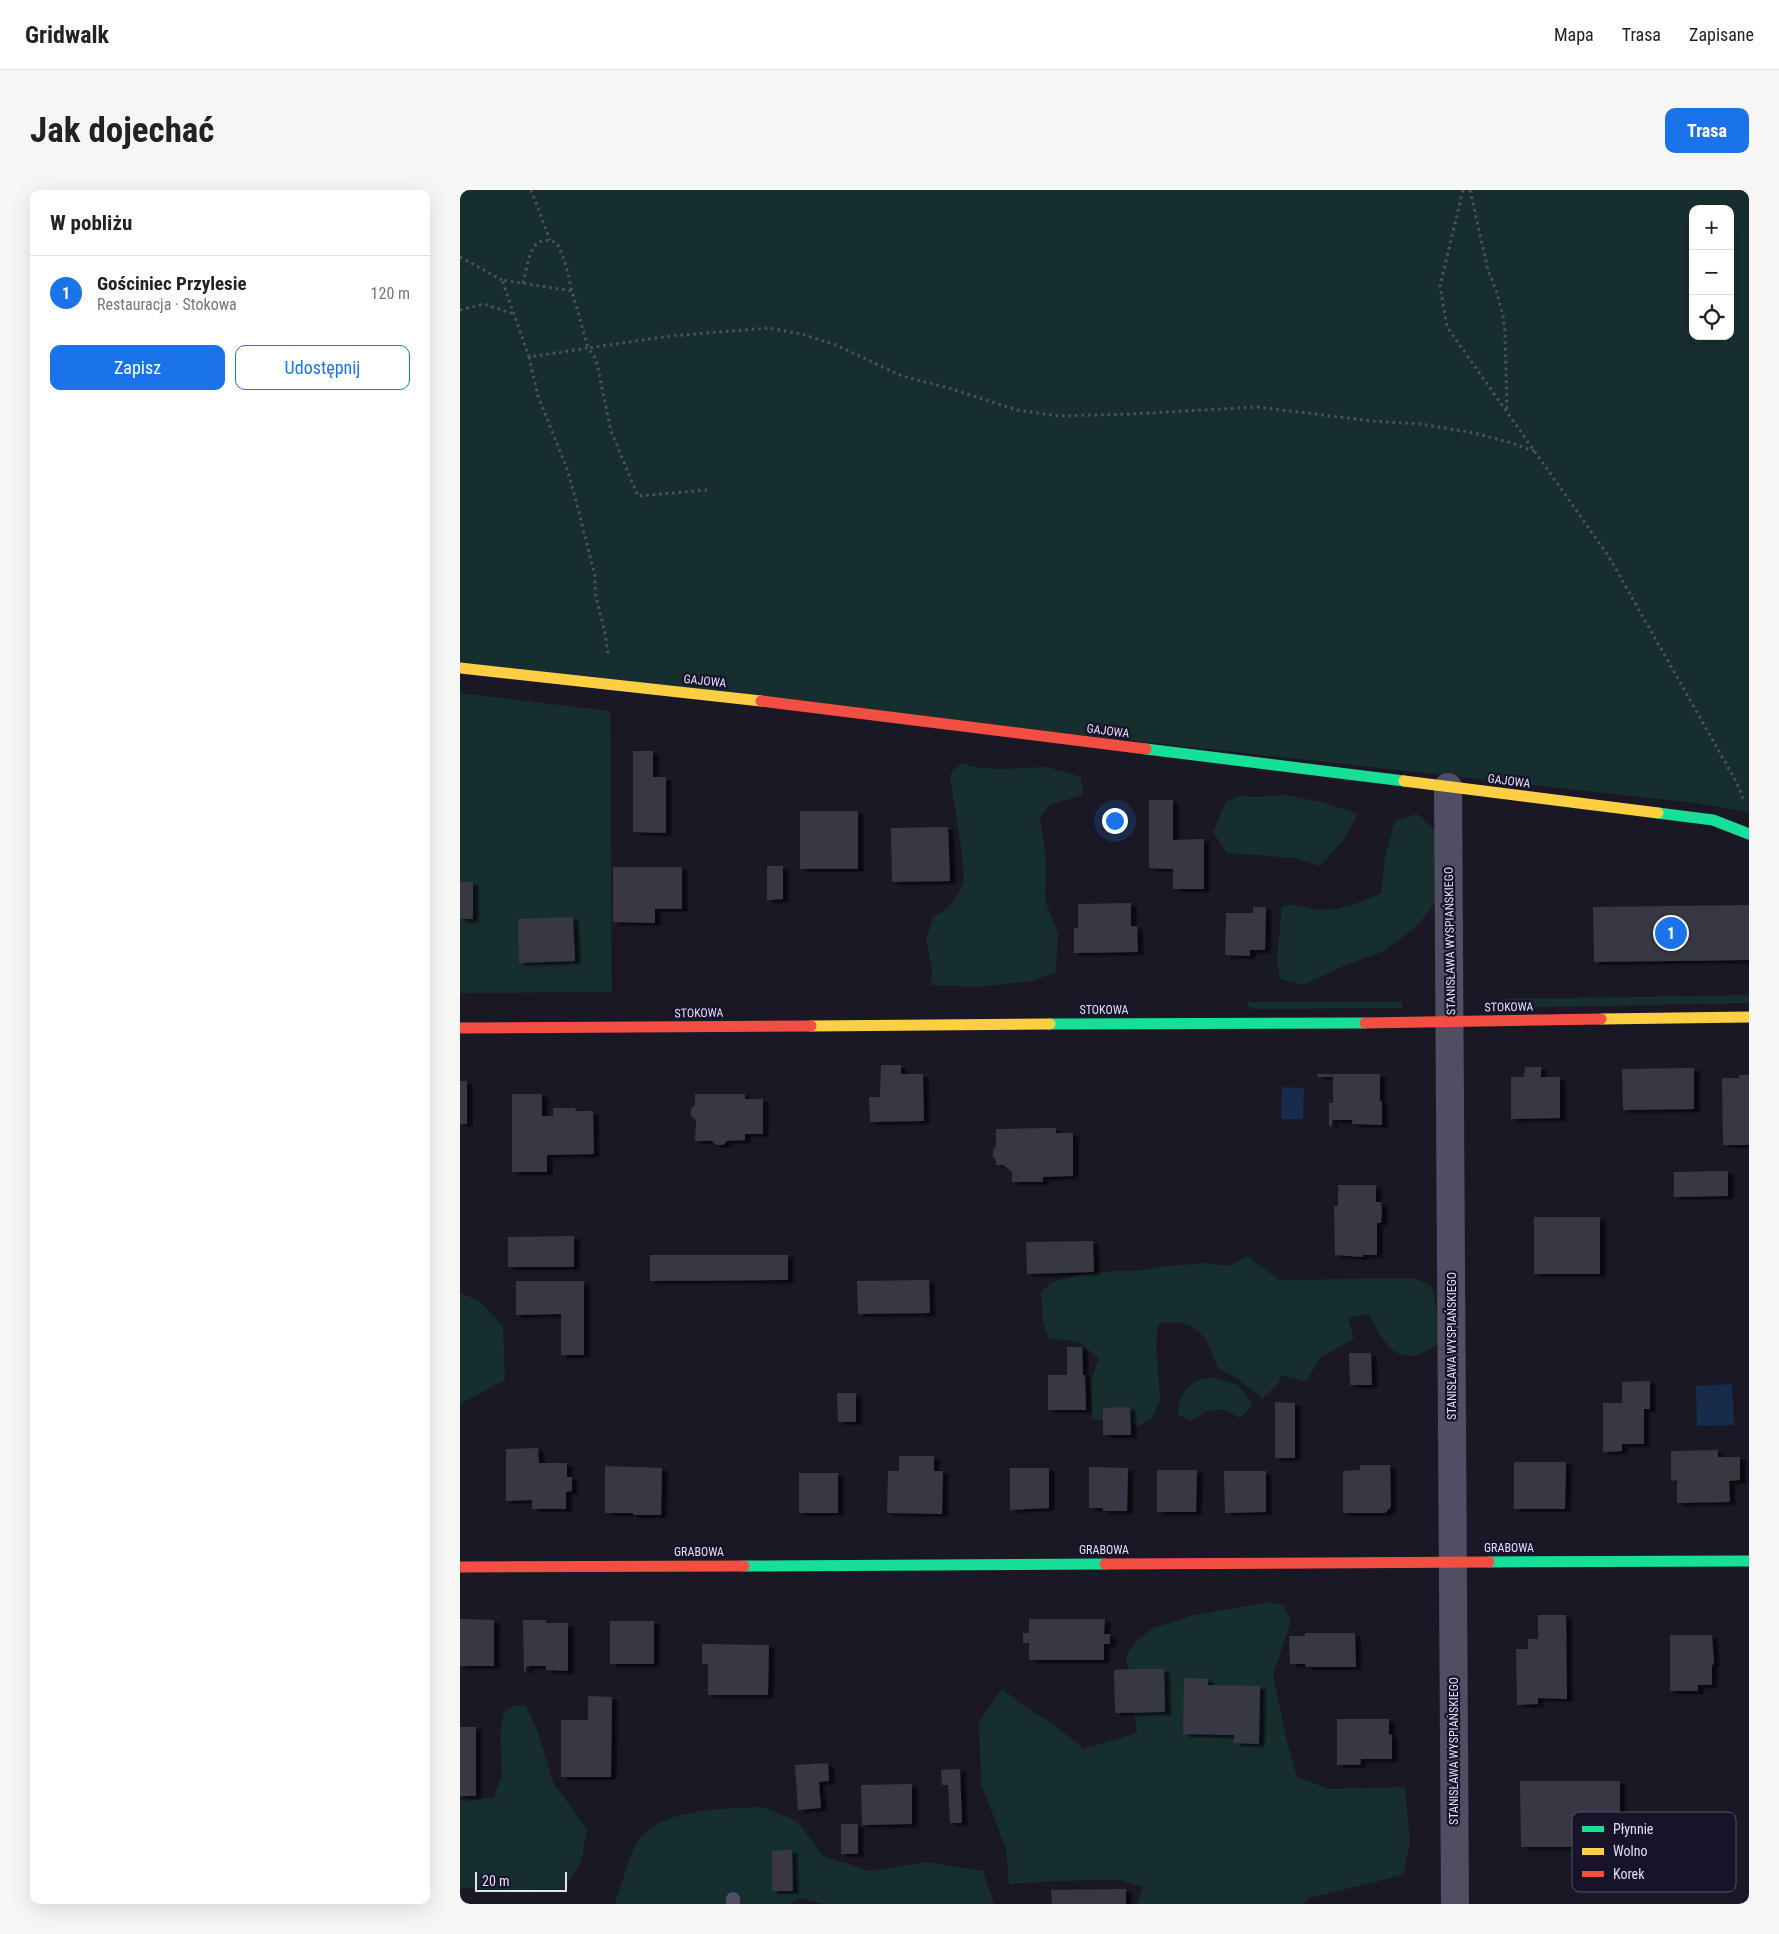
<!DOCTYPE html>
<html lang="pl">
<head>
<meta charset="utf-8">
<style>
  :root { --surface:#fff; --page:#f6f6f6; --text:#222; --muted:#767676; --line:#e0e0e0; --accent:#1a73e8 }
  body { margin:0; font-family:"Roboto Condensed",sans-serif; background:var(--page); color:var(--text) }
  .controls { position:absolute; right:15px; top:15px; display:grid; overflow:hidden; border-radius:10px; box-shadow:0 5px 20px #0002 }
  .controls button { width:45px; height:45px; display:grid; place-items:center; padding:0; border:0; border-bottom:1px solid var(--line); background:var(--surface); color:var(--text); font:25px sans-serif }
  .scale { position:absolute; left:15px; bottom:12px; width:92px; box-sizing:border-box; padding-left:5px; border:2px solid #e2defc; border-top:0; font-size:14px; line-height:18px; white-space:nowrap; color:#e2defc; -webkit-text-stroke:4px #171329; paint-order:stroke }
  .you { position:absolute; left:654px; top:630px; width:18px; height:18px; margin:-12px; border:4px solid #fff; border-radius:50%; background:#1a73e8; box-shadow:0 0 0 8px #1a73e833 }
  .badge { display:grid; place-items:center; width:32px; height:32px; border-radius:50%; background:var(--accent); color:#fff; font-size:16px; font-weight:700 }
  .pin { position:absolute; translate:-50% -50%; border:2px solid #fff; box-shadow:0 1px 5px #0006 }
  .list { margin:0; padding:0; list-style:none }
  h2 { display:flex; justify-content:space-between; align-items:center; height:65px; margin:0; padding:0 20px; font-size:21px }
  h2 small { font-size:16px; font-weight:400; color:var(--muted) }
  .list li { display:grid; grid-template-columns:32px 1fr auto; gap:15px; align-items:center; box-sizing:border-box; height:75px; padding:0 20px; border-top:1px solid var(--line) }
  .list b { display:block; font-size:19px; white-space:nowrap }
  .list p { margin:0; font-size:16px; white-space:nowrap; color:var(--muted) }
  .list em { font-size:16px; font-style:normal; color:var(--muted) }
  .actions { display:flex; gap:10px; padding:15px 20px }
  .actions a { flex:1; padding:11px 0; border:1px solid var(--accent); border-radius:10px; text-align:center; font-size:18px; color:var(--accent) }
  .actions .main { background:var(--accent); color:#fff }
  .icon { flex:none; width:28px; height:28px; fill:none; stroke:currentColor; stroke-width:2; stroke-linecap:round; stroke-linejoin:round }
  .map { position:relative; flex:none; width:1289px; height:1714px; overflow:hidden; border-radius:10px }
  header { display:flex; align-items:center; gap:30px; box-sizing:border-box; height:70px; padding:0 25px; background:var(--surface); border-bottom:1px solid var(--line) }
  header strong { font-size:24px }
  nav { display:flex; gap:28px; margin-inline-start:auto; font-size:18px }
  .intro { display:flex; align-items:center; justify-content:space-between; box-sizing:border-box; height:120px; padding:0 30px }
  h1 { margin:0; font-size:35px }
  .button { padding:12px 22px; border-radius:10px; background:var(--accent); color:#fff; font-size:18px; font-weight:700 }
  main { display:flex; gap:30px; padding:0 30px }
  aside { flex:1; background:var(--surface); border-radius:10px; box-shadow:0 5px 20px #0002 }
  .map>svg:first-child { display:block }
</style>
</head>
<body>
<header>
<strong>Gridwalk</strong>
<nav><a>Mapa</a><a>Trasa</a><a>Zapisane</a></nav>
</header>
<div class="intro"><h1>Jak dojechać</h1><a class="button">Trasa</a></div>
<main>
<aside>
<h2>W pobliżu<small></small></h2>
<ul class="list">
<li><span class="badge">1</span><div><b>Gościniec Przylesie</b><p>Restauracja · Stokowa</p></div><em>120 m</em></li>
</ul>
<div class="actions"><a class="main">Zapisz</a><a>Udostępnij</a></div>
</aside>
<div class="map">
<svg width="1289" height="1714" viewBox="0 0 1289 1714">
  <defs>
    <filter id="shadow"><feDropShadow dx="5.5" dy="3" stdDeviation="1" flood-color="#0009"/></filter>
  </defs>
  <rect width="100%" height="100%" fill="#1a1824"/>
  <g fill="#172e2f" fill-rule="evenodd">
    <path d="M0,0H1289V622L1235,613L0,476ZM1233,19H1270V146H1233Z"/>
    <path d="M0,503L150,521L152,802L0,803Z"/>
    <path d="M502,573L513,577L541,579L587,577L621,587L623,605L590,615L580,628L586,667L585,710L598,743L596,782L572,791L518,797L471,795L472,780L466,750L473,727C487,721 498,708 503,693C507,681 492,604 490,586L493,580Z"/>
    <path d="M825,605L862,612L898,624L884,649L860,676L834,668L767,663L753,642L766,612L780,606L796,607Z"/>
    <path d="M957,624L974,640L978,709L956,737L924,761L881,777L843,795L820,789L817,769L822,717C843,711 840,719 856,720C879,721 901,713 921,703L925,668L935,631Z"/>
    <path d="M1289,805V813L1042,818V809Z"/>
    <path d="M787,812H942V818L792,819L787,815Z"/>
    <path d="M788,1066L819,1090L955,1088L972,1097L976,1117L978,1154C973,1157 966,1162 960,1164C930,1173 921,1145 909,1124L888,1128L894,1148L860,1168L846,1192L822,1185L818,1194L803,1208L777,1188L758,1178C746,1144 737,1128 698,1134L696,1156L700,1210L692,1228L679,1236L632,1229L631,1190L639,1169L619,1152L589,1148L583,1133L581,1102L592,1092L618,1085L654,1081H675L698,1077L745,1073L768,1076Z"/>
    <path d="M0,1103L18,1110L43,1136L45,1190L0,1214Z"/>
    <path d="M756,1188L778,1195L792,1215L780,1228L763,1219L748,1221L730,1231L718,1224C718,1211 725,1195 739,1190C744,1188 750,1188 756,1188Z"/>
    <path d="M809,1412L823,1415L831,1431L813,1485L826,1548L837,1587L869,1599L945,1597L950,1653L943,1685L850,1708L843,1714H677L683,1697L660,1690L591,1691L549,1694L546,1659L521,1594L519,1532L542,1499L564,1516L593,1534L624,1559L677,1543L666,1466L676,1452L693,1438L735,1425Z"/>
    <path d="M53,1516H66L78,1542L93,1592L127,1640L121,1672L104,1700L57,1703L0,1697V1610L3,1611L34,1608L42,1584L40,1545L44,1522Z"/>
    <path d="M303,1617L337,1631L363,1666L410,1681L466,1672L523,1681L534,1714H364L341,1708L331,1714H155C160,1699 171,1659 179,1649C204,1617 267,1619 303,1617Z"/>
  </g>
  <g fill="#172b4a">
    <path d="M822,897L844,898L843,929H821Z"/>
    <path d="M1272,1194L1274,1235L1237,1236L1236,1196Z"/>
  </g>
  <g fill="#393745" filter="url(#shadow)">
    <path d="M173,561H193V587H206V643L173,642Z"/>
    <path d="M689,610H713V650L744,649V699H713V679L689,678Z"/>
    <rect x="340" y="621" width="58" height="58"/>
    <path d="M488,637L490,691L432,692L431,638Z"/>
    <path d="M307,676H323V709L307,710Z"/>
    <path d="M153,677H222V719H195V733L153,732Z"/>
    <rect x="0" y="692" width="13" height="37"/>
    <path d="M671,713V736H677L678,762L614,763V738H618V714Z"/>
    <path d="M1289,715V770L1134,772L1133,717Z"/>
    <path d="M793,717H806L805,760H790V766L765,765L766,723H793Z"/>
    <path d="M113,727L115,771L59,773L58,729Z"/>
    <path d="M421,875H441V884H463L464,931L410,932L409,907H420Z"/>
    <path d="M1065,877H1081V887H1100V928L1051,929V887H1064Z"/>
    <path d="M1234,878V919L1163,920L1162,879Z"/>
    <path d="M857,884H920V911H922V935L892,934V930H872V936H869V913H873V887H858Z"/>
    <path d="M1279,885H1289V955H1263L1262,888H1279Z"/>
    <rect x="0" y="891" width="7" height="43"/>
    <path d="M52,904H82V926H93V918H116L115,921H133L134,964L87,965V982H52Z"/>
    <path d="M235,904H285V909H303V944H285V950L267,951L263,955H256L252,951H235L236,930L231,926V919L235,915Z"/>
    <path d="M596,938V943H613V986L583,987V992H552V982L543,975H536V970L533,967V959L536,956V939Z"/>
    <path d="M1268,981V1006L1214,1007V982Z"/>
    <path d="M878,995H916V1012H921L922,1021L921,1033H917V1065H903V1067L875,1065L874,1016H878Z"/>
    <rect x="1074" y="1027" width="66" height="57"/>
    <path d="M114,1046V1077H48V1047Z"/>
    <path d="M633,1051L634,1082L567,1084L566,1052Z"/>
    <path d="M190,1065H328V1090L190,1091Z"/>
    <path d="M469,1090L470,1123L398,1124L397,1091Z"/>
    <path d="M56,1091H124V1165H101V1124L56,1125Z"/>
    <path d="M607,1157H622L623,1185H625L626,1220H588V1185H607Z"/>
    <path d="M889,1163H911L912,1195H890Z"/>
    <path d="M1190,1191V1219H1184V1254H1162V1261L1143,1262V1213H1162V1192Z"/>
    <path d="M377,1203H396V1232H378Z"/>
    <path d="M815,1212L835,1213V1268H815Z"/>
    <path d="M670,1217L671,1245H643V1218Z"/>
    <path d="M78,1258L79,1273H107V1287H112V1301L106,1302V1319H72V1310L46,1311V1259Z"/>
    <path d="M1258,1260V1267H1280V1290L1269,1291L1270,1312L1217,1313V1290L1211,1291V1261Z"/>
    <path d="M439,1266H474V1281H483L482,1324L427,1323L428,1281H439Z"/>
    <path d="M1054,1272H1106L1105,1319H1054Z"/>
    <path d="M900,1275H930L931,1317L925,1323H883V1281L900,1280Z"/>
    <path d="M145,1276L202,1278L201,1325H173V1323H145Z"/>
    <path d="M629,1277L668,1278L667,1321H643V1318H629Z"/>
    <path d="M550,1278H589V1318L550,1320Z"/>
    <path d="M697,1280H737L736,1322H697Z"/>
    <path d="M764,1281H806V1322L765,1323Z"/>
    <rect x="339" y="1283" width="39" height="40"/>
    <path d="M1078,1425H1106L1107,1509L1078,1508V1514L1057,1515L1056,1459H1068V1449H1078Z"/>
    <path d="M0,1429L34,1430V1476H0Z"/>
    <path d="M569,1429H645L644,1444H650V1454H644V1470H569V1453H563V1443H569Z"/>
    <path d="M63,1430H86V1433H108V1481L86,1480V1476H66V1482H64Z"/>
    <rect x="150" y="1431" width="44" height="43"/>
    <path d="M845,1443H895L896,1477H846L845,1474H830L829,1446H845Z"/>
    <path d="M1210,1445H1252L1254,1472L1252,1476V1495H1238V1501H1210Z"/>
    <path d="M242,1454L309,1455L308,1505H248V1474H242Z"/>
    <path d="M676,1479H704L705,1522L655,1523L654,1480Z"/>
    <path d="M724,1488L748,1489V1495L800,1496L799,1554L774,1553V1545L723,1544Z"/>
    <path d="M128,1506L152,1507L151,1587H101V1530H128Z"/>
    <path d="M877,1529H929V1544L932,1545V1569H901L900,1575H877Z"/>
    <rect x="0" y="1537" width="16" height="69"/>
    <path d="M368,1573L369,1591L359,1592L361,1618L338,1620L335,1575Z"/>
    <path d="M500,1579L502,1633H490L488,1595H482L481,1580Z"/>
    <path d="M1060,1591H1160V1657H1061Z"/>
    <path d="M452,1594V1634L402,1635L401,1595Z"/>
    <rect x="381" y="1634" width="17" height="30"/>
    <path d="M332,1660L333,1701H312V1661Z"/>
    <path d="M666,1699V1714H592L591,1700Z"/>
  </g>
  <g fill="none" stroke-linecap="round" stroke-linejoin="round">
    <g stroke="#4a5461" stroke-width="3" stroke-dasharray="2.5 4" stroke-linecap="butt">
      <path d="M71,0L90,50"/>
      <path d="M1003,0L980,96L987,137L1149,367L1277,593L1283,609"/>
      <path d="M1010,0L1028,80L1037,103L1043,126L1045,142L1047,221"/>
      <path d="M0,67L42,90"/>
      <path d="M63,93C69,74 68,41 97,53L105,72L112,101"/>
      <path d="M0,120L24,114L54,124"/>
      <path d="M69,167L78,206L107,279L116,311L135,386V403L145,443L148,464"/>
      <path d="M247,300L178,306L151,241L136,169L128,158L69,167L42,90L112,101L128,158L210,146L309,138L342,144L376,155L442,186L489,198L557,220L599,226L671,224L797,217L912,231L961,234L1014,243L1048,252L1074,261"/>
    </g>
    <path stroke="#504e63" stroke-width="14" d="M273,1709V1714"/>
    <path stroke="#504e63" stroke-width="28" d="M988,597L995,1714"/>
    <g stroke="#16e098" stroke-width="11">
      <path d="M686,559L944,591"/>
      <path d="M1198,623L1253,630L1289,644"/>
      <path d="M590,834L905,833"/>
      <path d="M1029,1372L1289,1371"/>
      <path d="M284,1376L645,1374"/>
    </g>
    <g stroke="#ffcf43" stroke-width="11">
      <path d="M0,478L301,511"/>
      <path d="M944,591L1198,623"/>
      <path d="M1141,829L1289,827"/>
      <path d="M351,836L590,834"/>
    </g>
    <g stroke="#f24e42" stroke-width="11">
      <path d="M301,511L686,559"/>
      <path d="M905,833L1141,829"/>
      <path d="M0,838L351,836"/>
      <path d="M645,1374L1029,1372"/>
      <path d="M0,1377L284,1376"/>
    </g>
  </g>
  <g text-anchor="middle" stroke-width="4.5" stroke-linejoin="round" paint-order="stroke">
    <g font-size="12" fill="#e2defc" stroke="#171329">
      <text transform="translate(245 491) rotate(6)" y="4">GAJOWA</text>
      <text transform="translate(648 541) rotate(7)" y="4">GAJOWA</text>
      <text transform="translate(1049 591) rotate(7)" y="4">GAJOWA</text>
      <text transform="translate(990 751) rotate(-91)" y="4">STANISŁAWA WYSPIAŃSKIEGO</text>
      <text transform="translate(1049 817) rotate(-1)" y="4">STOKOWA</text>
      <text x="644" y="824">STOKOWA</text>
      <text transform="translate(239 823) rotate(-1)" y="4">STOKOWA</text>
      <text transform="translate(992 1156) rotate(-90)" y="4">STANISŁAWA WYSPIAŃSKIEGO</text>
      <text x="1049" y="1362">GRABOWA</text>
      <text x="644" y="1364">GRABOWA</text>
      <text x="239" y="1366">GRABOWA</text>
      <text transform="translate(994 1561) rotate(-90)" y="4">STANISŁAWA WYSPIAŃSKIEGO</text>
    </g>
  </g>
  <rect x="1112" y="1622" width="164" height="80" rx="8" fill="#171329" stroke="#545068" stroke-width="1"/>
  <rect x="1122" y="1636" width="22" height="6" fill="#16e098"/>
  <rect x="1122" y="1658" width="22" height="7" fill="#ffcf43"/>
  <rect x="1122" y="1681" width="22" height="6" fill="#f24e42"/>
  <g font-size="14" fill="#e2defc">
    <text x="1153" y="1644">Płynnie</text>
    <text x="1153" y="1666">Wolno</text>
    <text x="1153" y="1689">Korek</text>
  </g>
</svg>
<div class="controls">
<button>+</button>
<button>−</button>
<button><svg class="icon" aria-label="locate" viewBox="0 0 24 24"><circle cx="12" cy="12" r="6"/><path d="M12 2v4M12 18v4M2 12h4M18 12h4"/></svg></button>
</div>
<div class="scale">20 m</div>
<div class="you"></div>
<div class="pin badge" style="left:1211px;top:743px">1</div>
</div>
</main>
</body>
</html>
